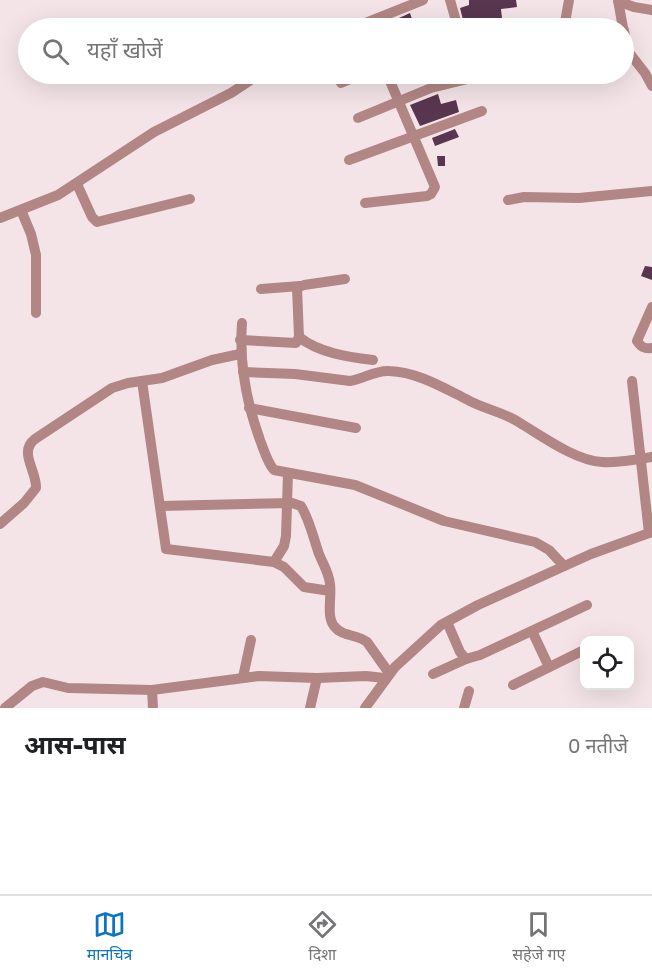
<!DOCTYPE html>
<html lang="hi">
<head>
<meta charset="utf-8">
<style>
  :root { --surface:#fff; --page:#f6f6f6; --text:#202124; --muted:#757577; --line:#e0e0e0; --accent:#0b75c0 }
  body { margin:0; font-family:"Golos Text","Noto Sans Devanagari",sans-serif; background:var(--page); color:var(--text) }
  .controls { position:absolute; right:18px; bottom:18px; display:grid; overflow:hidden; border-radius:12px; box-shadow:0 6px 24px #0002 }
  .controls button { width:54px; height:54px; display:grid; place-items:center; padding:0; border:0; border-bottom:2px solid var(--line); background:var(--surface); color:var(--text); font:30px sans-serif }
  .list { margin:0; padding:0; list-style:none }
  h2 { display:flex; justify-content:space-between; align-items:center; height:78px; margin:0; padding:0 24px; font-size:26px }
  h2 small { font-size:20px; font-weight:400; color:var(--muted) }
  .icon { flex:none; width:33px; height:33px; fill:none; stroke:currentColor; stroke-width:2; stroke-linecap:round; stroke-linejoin:round }
  .map { position:relative; flex:none; width:652px; height:708px; overflow:hidden }
  .search { position:absolute; background:var(--surface); box-shadow:0 6px 24px #0002; left:18px; right:18px; top:18px; height:66px; display:flex; align-items:center; gap:15px; box-sizing:border-box; padding:0 21px; border-radius:33px; color:var(--muted); font-size:22px }
  .sheet { height:186px; background:var(--surface) }
  nav { display:flex; justify-content:space-around; align-items:center; box-sizing:border-box; height:84px; border-top:2px solid var(--line); background:var(--surface); font-size:16px; color:var(--muted) }
  nav a { display:grid; justify-items:center; gap:3px }
  nav .on { color:var(--accent) }
  .map>svg:first-child { display:block }
</style>
</head>
<body>
<div class="map">
<svg width="652" height="708" viewBox="0 0 652 708">
  <rect width="100%" height="100%" fill="#f4e4e8"/>
  <g fill="#58364f">
    <path d="M469,0H516L517,7L501,9L503,28H489L488,25L465,28L460,8L469,5Z"/>
    <path d="M410,13L415,28H402L399,18Z"/>
    <path d="M438,94L441,104L456,100L459,112L420,126L410,105Z"/>
    <path d="M455,129L459,137L435,146L432,138Z"/>
    <path d="M437,156H445V166H438Z"/>
    <path d="M645,266L652,267V280L641,276Z"/>
  </g>
  <g fill="none" stroke-linecap="round" stroke-linejoin="round">
    <g stroke="#b28684" stroke-width="10">
      <path d="M450,0L458,28"/>
      <path d="M618,0L623,28"/>
      <path d="M618,1L634,7L652,10"/>
      <path d="M353,28L423,0"/>
      <path d="M564,28L569,0"/>
      <path d="M624,30L627,50L645,73L652,86"/>
      <path d="M565,74V75"/>
      <path d="M341,83L362,74"/>
      <path d="M358,118L431,88L488,74"/>
      <path d="M349,160L482,111"/>
      <path d="M77,184L92,217L97,222L190,199"/>
      <path d="M508,200L524,197L579,198L652,191"/>
      <path d="M365,203L427,196L431,194L435,187L387,74"/>
      <path d="M21,210L31,234L36,255V313"/>
      <path d="M0,218L58,195L154,132L231,93L260,74"/>
      <path d="M261,289L300,286"/>
      <path d="M652,307L637,341C641,347 644,349 652,348"/>
      <path d="M242,323C239,364 246,401 260,440C264,450 267,462 274,470L355,485L444,521L535,542L549,550L564,566"/>
      <path d="M299,337C319,353 348,357 373,360"/>
      <path d="M240,340L296,343L299,337L297,288L304,285L345,279"/>
      <path d="M243,372L295,374L350,381C363,379 376,370 389,371C417,372 442,387 466,399C483,409 504,412 520,423C542,436 576,461 602,462C618,463 636,460 652,457"/>
      <path d="M142,381L166,549L274,562L284,567L304,587L330,591"/>
      <path d="M632,381L649,533"/>
      <path d="M249,408L356,428"/>
      <path d="M161,506L292,503L301,506C310,521 313,537 319,554C323,564 329,573 330,584C332,596 326,616 334,626C342,637 357,634 367,642L389,673"/>
      <path d="M0,524L24,503L36,488C37,471 18,452 35,439L112,388L128,383L162,378L212,360L240,354"/>
      <path d="M274,562L284,546L286,536L288,473"/>
      <path d="M447,622L460,652L466,659L480,655L587,605"/>
      <path d="M532,631L549,667"/>
      <path d="M433,674L466,659"/>
      <path d="M243,677L251,640"/>
      <path d="M513,685L584,650"/>
      <path d="M152,690L153,708"/>
      <path d="M5,708L32,686L43,682L68,688L152,690L259,676L317,678L366,676L384,678"/>
      <path d="M310,708L317,678"/>
      <path d="M365,708L395,667L441,625L478,605L591,554L652,532"/>
      <path d="M464,708L469,691"/>
    </g>
  </g>
</svg>
<div class="controls">
<button><svg class="icon" aria-label="locate" viewBox="0 0 24 24"><circle cx="12" cy="12" r="6"/><path d="M12 2v4M12 18v4M2 12h4M18 12h4"/></svg></button>
</div>
<div class="search"><svg class="icon" aria-label="search" viewBox="0 0 24 24"><circle cx="10" cy="10" r="6"/><path d="M15 15l6 6"/></svg>यहाँ खोजें</div>
</div>
<section class="sheet">
<h2>आस-पास<small>0 नतीजे</small></h2>
<ul class="list">
</ul>
</section>
<nav>
<a class="on"><svg class="icon" aria-label="map" viewBox="0 0 24 24"><path d="M3 6l6-2 6 2 6-2v14l-6 2-6-2-6 2zM9 4v14M15 6v14"/></svg>मानचित्र</a>
<a><svg class="icon" aria-label="directions" viewBox="0 0 24 24"><path d="M12 3l9 9-9 9-9-9zM9 14v-3h6M13 9l2 2-2 2"/></svg>दिशा</a>
<a><svg class="icon" aria-label="saved" viewBox="0 0 24 24"><path d="M7 4h10v16l-5-4-5 4z"/></svg>सहेजे गए</a>
</nav>
</body>
</html>
